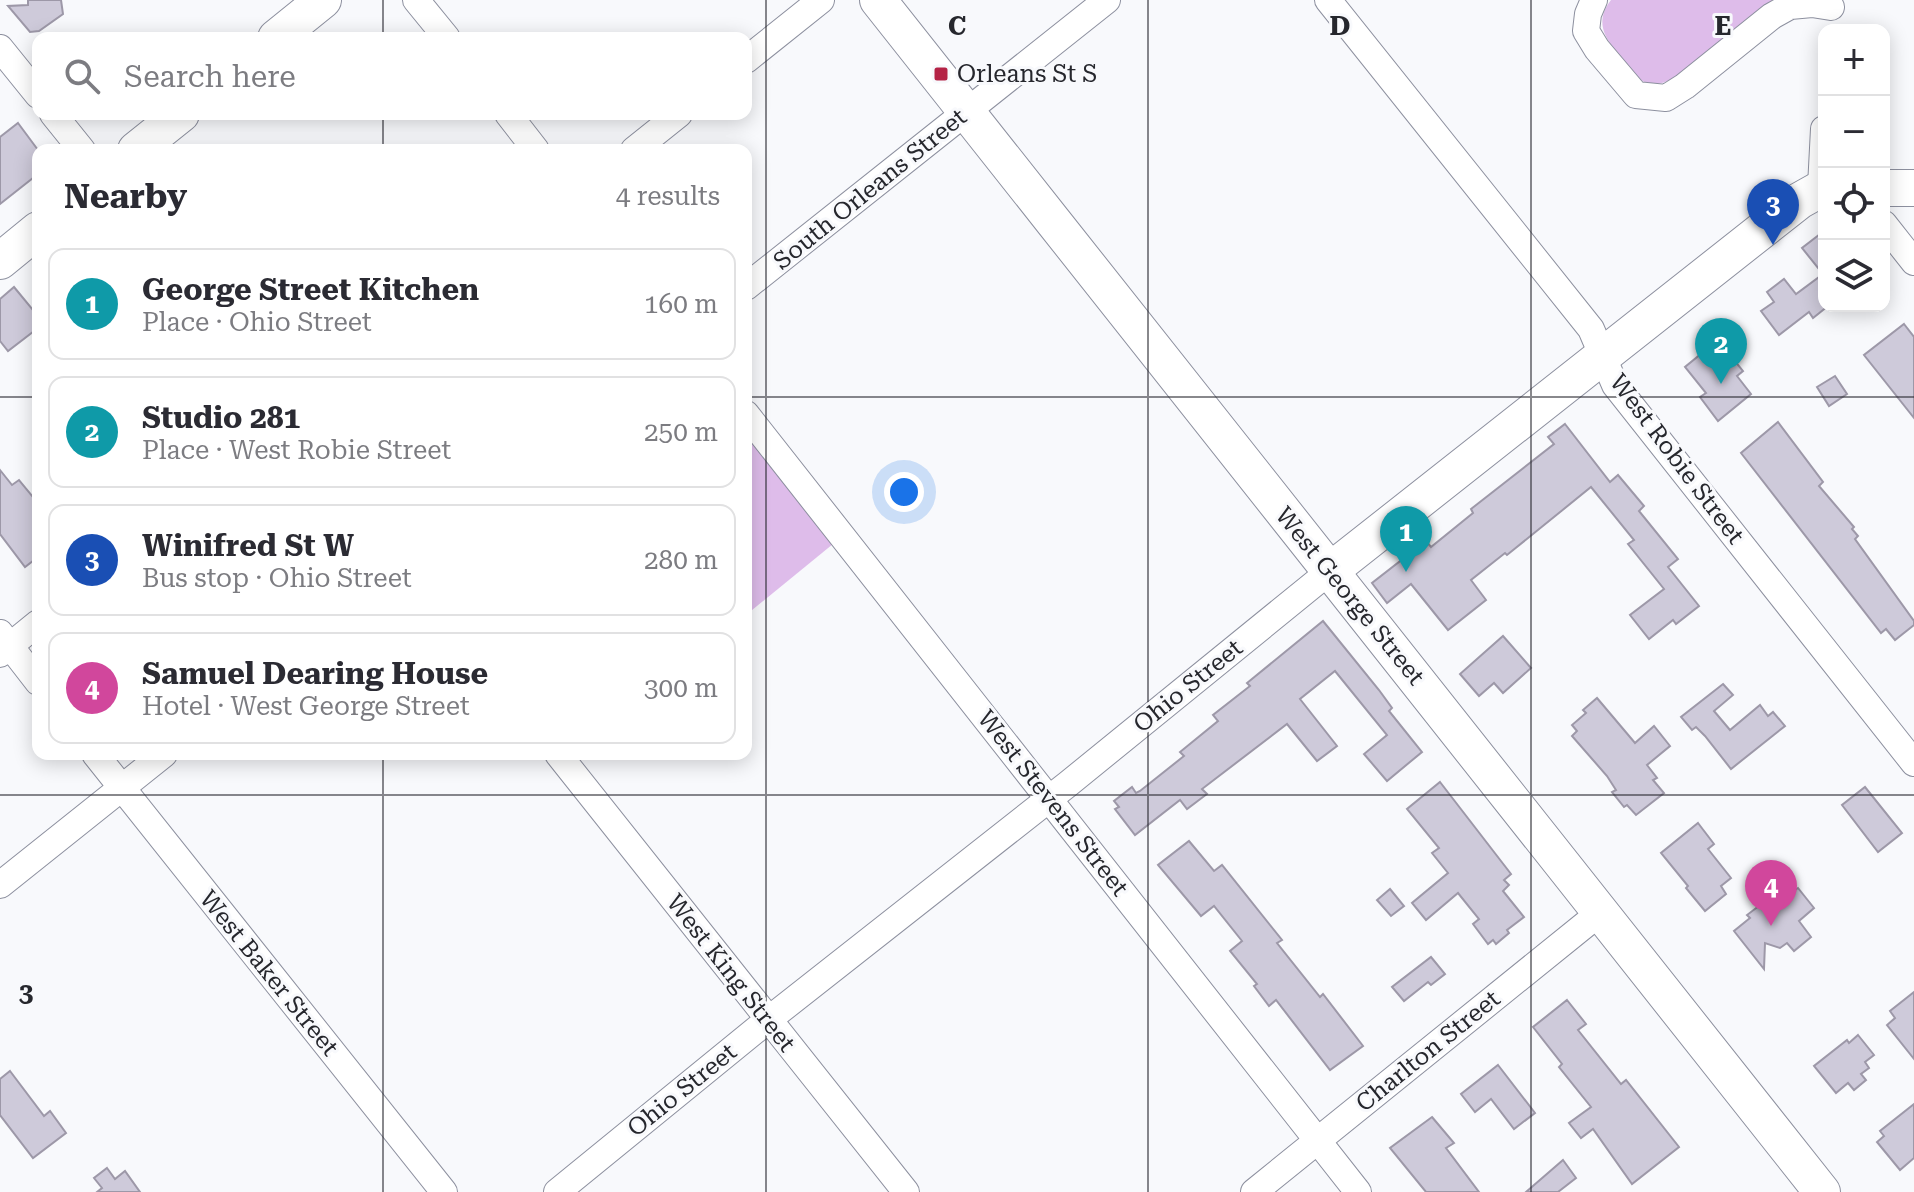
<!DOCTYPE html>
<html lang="en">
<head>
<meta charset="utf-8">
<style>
  :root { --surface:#fff; --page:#f7f7f7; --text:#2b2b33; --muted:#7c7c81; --line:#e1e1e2; --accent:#2563eb }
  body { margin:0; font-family:"Roboto Serif",serif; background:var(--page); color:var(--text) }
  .controls { position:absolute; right:24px; top:24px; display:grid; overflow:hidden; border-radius:16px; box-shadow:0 4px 20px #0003 }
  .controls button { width:72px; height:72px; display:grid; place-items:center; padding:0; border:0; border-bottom:2px solid var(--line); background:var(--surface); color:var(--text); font:40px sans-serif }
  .you { position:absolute; left:904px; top:492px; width:28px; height:28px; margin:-20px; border:6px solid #fff; border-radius:50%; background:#1a73e8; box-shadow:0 0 0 12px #1a73e833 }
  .badge { display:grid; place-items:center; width:52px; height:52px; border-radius:50%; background:var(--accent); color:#fff; font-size:26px; font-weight:700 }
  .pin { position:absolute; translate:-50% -66px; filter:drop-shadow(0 2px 4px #0008) }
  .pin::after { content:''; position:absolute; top:42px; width:28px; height:24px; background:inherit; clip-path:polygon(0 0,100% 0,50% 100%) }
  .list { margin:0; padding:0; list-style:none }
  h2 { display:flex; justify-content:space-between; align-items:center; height:104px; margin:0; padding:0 32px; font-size:34px }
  h2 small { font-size:26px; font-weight:400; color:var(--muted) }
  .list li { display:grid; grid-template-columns:52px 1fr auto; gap:24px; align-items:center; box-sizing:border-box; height:112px; margin:0 16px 16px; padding:0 16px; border:2px solid var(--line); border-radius:16px }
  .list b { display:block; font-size:30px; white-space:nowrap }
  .list p { margin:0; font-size:26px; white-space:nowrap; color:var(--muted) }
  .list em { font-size:26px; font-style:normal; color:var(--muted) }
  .icon { flex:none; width:44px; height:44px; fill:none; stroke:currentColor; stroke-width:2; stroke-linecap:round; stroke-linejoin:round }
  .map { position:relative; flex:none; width:1914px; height:1192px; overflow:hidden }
  .search { position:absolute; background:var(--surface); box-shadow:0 4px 20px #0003; left:32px; top:32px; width:720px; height:88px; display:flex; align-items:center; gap:20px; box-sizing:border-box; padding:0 28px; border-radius:16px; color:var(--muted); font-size:30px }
  .panel { position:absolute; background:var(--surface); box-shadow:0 4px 20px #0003; left:32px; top:144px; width:720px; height:616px; border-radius:16px }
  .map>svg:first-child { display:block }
</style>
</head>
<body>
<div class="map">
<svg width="1914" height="1192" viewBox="0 0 1914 1192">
  <rect width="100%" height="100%" fill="#f8f9fc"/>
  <g fill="#debcea">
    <path d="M1611,0H1773L1672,79C1663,83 1656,86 1647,83C1637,80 1631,69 1624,61C1608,42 1592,24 1611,0Z"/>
    <path d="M746,436L833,544L746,615Z"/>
  </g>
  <g fill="#cecada" stroke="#9d98a8" stroke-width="2">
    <path d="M28,0H61L63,14L39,31L30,32L8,6L28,5Z"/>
    <path d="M18,123L38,150V174L0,204V137Z"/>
    <path d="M1824,231V306H1828L1813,318L1809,312L1779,335L1761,311L1774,302L1767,292L1784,279L1796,294L1823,274L1802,248Z"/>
    <path d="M14,287L38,316V328L8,351L0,341V299Z"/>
    <path d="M1904,324L1914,337V418L1864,355Z"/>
    <path d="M1718,340L1743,371L1737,376L1751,394L1718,421L1700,397L1706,393L1685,367Z"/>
    <path d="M1835,376L1847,394L1829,406L1817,387Z"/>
    <path d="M1778,422L1823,482L1819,486L1854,527L1852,529L1858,536L1855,539L1914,621V625L1895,640L1886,629L1881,633L1741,453Z"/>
    <path d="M1565,424L1610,482L1618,475L1644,506L1639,511L1678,559L1668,567L1699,606L1676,624L1673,620L1649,639L1630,615L1664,589L1628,544L1634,540L1591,487L1507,555L1505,553L1471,580L1486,600L1448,630L1411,584L1387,603L1372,583L1426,541L1431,547L1473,513L1471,509L1554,444L1548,437Z"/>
    <path d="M0,470L12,485L19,480L38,503V557L25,567L0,534Z"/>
    <path d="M1323,621L1379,690L1392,708L1389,711L1422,752L1387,781L1364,754L1387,735L1335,671L1300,699L1337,746L1317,761L1287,724L1202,789L1207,794L1187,809L1180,800L1135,835L1115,809L1119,807L1114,801L1132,787L1136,793L1140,791L1184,756L1180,752L1218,721L1213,715L1250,686L1247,683Z"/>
    <path d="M1503,636L1531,668L1503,693L1494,683L1479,696L1460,674Z"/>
    <path d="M1723,684L1733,695L1714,711L1730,730L1760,705L1768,716L1773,712L1785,726L1731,769L1705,736L1696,727L1692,730L1681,717Z"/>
    <path d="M1597,698L1635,743L1654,726L1670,746L1647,765L1657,778L1653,780L1664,793L1636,815L1627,805L1624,807L1612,792L1616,790L1607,776L1572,736L1577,731L1572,725L1586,713L1583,710Z"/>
    <path d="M1440,782L1511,874L1504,880L1509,885L1503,891L1524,917L1507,930L1509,933L1496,944L1493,940L1488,944L1473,924L1479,919L1458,893L1426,920L1412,903L1448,873L1432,853L1439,848L1407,809Z"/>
    <path d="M1865,787L1902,833L1878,852L1842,805Z"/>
    <path d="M1698,823L1714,844L1708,849L1731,878L1721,886L1726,894L1705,911L1686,888L1688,886L1661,853Z"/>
    <path d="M1189,841L1214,871L1222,865L1282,940L1277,943L1320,997L1323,994L1363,1046L1330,1070L1276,1000L1269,1006L1254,986L1257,984L1230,951L1242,941L1214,906L1201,916L1158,865Z"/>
    <path d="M1789,888L1792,892L1798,888L1814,908L1799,921L1811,937L1794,951L1787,943L1780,948L1765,943L1764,969L1734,931L1750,918L1747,915L1768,899L1771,902Z"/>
    <path d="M1390,889L1404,906L1391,916L1377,900Z"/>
    <path d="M1431,957L1445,974L1431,985L1428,982L1404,1001L1392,987Z"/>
    <path d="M1914,992V1059L1887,1025L1895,1018L1890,1011Z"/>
    <path d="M1567,1000L1586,1024L1578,1030L1621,1084L1626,1080L1679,1147L1632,1184L1593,1129L1581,1138L1569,1123L1591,1107L1559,1067L1562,1064L1533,1027Z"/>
    <path d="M1858,1035L1874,1055L1865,1062L1869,1068L1861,1074L1866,1080L1854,1090L1848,1083L1836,1093L1814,1066L1847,1040L1849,1043Z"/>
    <path d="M1498,1065L1535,1113L1514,1129L1491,1099L1475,1112L1461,1094Z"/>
    <path d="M10,1071L44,1116L50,1111L66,1133L33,1158L0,1115V1079Z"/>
    <path d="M1914,1104V1158L1900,1170L1877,1142L1884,1136L1880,1131Z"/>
    <path d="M1432,1117L1454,1143L1446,1148L1479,1192H1426L1390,1148Z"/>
    <path d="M1563,1160L1576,1178L1558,1192H1526Z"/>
    <path d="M107,1168L115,1179L125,1171L140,1192H97L102,1188L94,1178Z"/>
  </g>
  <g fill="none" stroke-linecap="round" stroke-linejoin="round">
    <g stroke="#8d909f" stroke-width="28">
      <g id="street">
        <path d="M416,0L447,38"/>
        <path d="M1328,0L1591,329L1615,385L1914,763"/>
        <path d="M1594,0L1588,14L1586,31L1597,49L1636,95L1666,98L1685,86L1772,16L1790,6L1812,4L1831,7"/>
        <path d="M0,48L38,95"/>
        <path d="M746,60L821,0"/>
        <path d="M53,114L82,150"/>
        <path d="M508,114L536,150"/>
        <path d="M634,150L679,114"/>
        <path d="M1821,187L1824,129"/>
        <path d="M1884,224L1914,262"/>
        <path d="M746,287L1107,0"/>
        <path d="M746,414L1358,1192"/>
        <path d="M0,633L38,682"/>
        <path d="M0,654L38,623"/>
        <path d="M95,754L444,1192"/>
        <path d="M558,754L906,1192"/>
        <path d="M0,885L164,754"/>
        <path d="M557,1192L768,1020L1068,784L1330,571"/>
        <path d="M1254,1192L1602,911"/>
      </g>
    </g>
    <g stroke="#8d909f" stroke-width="38">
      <g id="secondary">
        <path d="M878,0C1192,398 1510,793 1822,1192"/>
        <path d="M276,38L323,0"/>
        <path d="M136,150L181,114"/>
        <path d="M1884,188H1914"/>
        <path d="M0,261L38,230"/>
        <path d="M1330,571L1799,201L1824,187"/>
      </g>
    </g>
    <use href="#street" stroke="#fff" stroke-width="26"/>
    <use href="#secondary" stroke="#fff" stroke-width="36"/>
  </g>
  <path fill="none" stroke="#26272d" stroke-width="2" stroke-opacity="0.55" d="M383,0V38M766,0V1192M1148,0V1192M1531,0V1192M383,114V150M0,397H38M746,397H1914M383,754V1192M0,795H1914"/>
  <rect fill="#b42245" stroke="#f8f9fc" stroke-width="3" x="933" y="66" width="16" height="16" rx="4"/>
  <g text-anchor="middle" stroke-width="6" stroke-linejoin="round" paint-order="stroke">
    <g font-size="24" fill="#26272d" stroke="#f8f9fc" text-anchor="start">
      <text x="957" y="82">Orleans St S</text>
    </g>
    <g font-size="24" fill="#26272d" stroke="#f8f9fc">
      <text transform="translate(870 189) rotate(-39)" y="8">South Orleans Street</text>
      <text transform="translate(1677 459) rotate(53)" y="8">West Robie Street</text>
      <text transform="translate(1350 596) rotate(51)" y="8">West George Street</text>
      <text transform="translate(1188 686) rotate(-39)" y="8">Ohio Street</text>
      <text transform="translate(1053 803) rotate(52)" y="8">West Stevens Street</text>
      <text transform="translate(269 973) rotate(51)" y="8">West Baker Street</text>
      <text transform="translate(731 973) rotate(52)" y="8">West King Street</text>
      <text transform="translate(1428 1051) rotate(-39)" y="8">Charlton Street</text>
      <text transform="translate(682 1090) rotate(-39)" y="8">Ohio Street</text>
    </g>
  </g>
  <g font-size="26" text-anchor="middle" font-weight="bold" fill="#26272d" stroke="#f8f9fc" stroke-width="6" stroke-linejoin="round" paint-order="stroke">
    <text x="957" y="35">C</text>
    <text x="1340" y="35">D</text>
    <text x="1723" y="35">E</text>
    <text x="26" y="1002">3</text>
  </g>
</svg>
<div class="controls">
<button>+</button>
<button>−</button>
<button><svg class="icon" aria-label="locate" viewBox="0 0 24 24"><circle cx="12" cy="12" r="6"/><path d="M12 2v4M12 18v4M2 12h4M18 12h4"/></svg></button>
<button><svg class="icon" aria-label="layers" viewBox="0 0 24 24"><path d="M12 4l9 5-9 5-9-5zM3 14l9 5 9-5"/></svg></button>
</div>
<div class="you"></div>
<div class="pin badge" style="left:1406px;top:572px;background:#0f9aa8">1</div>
<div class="pin badge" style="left:1721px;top:384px;background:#0f9aa8">2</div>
<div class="pin badge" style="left:1773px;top:245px;background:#1a4fb4">3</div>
<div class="pin badge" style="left:1771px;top:926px;background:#d1479c">4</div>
<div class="search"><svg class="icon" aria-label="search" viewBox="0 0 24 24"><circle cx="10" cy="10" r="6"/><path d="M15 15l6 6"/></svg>Search here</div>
<section class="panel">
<h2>Nearby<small>4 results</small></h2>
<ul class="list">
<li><span class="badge" style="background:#0f9aa8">1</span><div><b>George Street Kitchen</b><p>Place · Ohio Street</p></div><em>160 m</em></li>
<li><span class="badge" style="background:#0f9aa8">2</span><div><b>Studio 281</b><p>Place · West Robie Street</p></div><em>250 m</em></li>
<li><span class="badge" style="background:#1a4fb4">3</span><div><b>Winifred St W</b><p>Bus stop · Ohio Street</p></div><em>280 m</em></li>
<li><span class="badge" style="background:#d1479c">4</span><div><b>Samuel Dearing House</b><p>Hotel · West George Street</p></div><em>300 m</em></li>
</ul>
</section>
</div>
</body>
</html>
